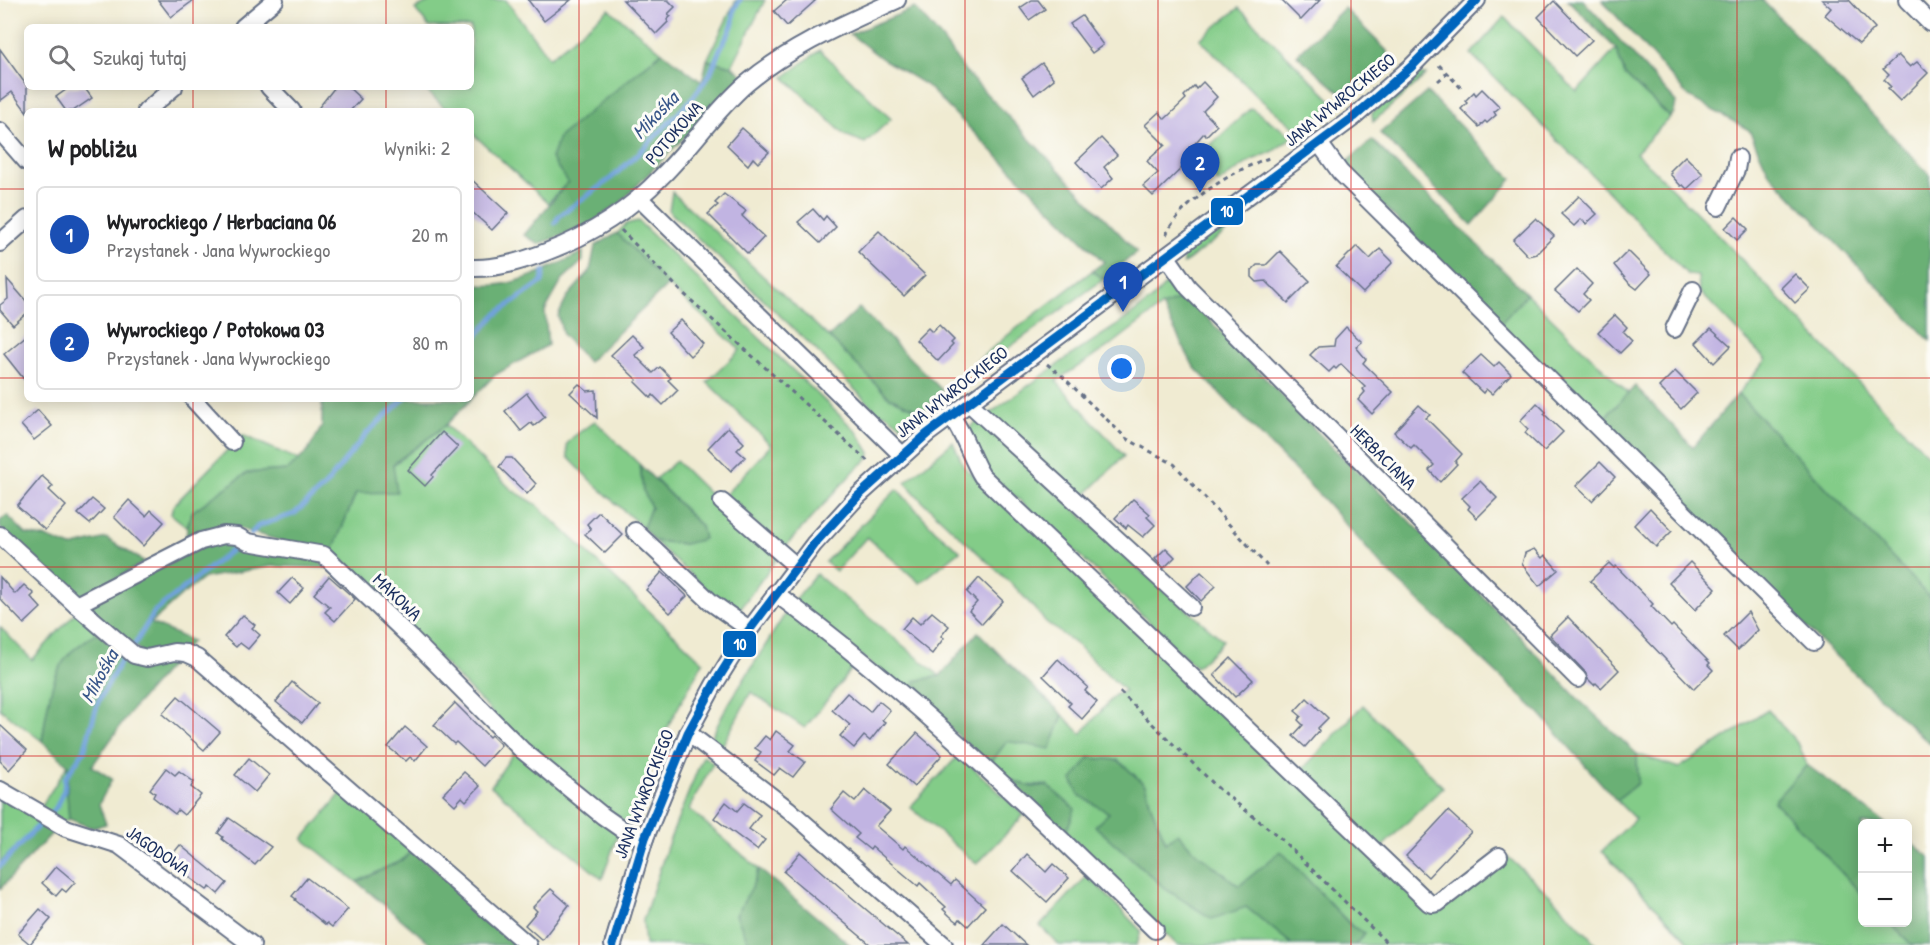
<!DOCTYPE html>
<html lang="pl">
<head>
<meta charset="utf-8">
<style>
  :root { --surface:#fff; --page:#f6f6f6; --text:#202124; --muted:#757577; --line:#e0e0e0; --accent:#0f766e }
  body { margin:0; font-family:"Patrick Hand",sans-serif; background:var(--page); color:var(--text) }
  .controls { position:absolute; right:18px; bottom:18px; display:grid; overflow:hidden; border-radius:9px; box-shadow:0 3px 15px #0003 }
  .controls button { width:54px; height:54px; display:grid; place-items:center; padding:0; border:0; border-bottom:2px solid var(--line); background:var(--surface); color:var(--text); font:30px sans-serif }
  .you { position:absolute; left:1122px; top:369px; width:21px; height:21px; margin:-15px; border:4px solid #fff; border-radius:50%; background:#1a73e8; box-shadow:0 0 0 9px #1a73e833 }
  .badge { display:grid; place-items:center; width:39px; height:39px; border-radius:50%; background:var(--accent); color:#fff; font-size:20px; font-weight:700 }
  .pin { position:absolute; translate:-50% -50px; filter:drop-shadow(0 2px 3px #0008) }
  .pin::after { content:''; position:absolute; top:32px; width:21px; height:18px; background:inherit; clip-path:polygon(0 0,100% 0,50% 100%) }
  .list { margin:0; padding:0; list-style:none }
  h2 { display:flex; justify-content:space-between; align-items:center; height:78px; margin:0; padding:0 24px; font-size:26px }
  h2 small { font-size:20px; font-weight:400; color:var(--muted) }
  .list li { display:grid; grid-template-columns:39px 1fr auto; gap:18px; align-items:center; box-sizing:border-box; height:96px; margin:0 12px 12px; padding:0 12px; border:2px solid var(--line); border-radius:9px }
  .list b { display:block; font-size:22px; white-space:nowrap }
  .list p { margin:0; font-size:20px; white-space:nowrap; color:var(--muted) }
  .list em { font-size:20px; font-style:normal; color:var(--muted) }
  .icon { flex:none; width:33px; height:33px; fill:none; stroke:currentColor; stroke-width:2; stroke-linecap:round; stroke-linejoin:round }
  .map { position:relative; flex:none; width:1930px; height:945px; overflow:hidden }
  .search { position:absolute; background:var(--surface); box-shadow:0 3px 15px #0003; left:24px; top:24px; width:450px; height:66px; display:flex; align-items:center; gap:15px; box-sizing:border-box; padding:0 21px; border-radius:9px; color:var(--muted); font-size:22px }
  .panel { position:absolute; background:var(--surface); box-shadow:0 3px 15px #0003; left:24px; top:108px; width:450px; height:294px; border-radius:9px }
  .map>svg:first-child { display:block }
</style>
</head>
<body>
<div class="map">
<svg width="1930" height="945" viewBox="0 0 1930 945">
  <rect width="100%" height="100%" fill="#fdfcf7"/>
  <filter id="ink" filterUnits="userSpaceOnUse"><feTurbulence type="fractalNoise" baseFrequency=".0167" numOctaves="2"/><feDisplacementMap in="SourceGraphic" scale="12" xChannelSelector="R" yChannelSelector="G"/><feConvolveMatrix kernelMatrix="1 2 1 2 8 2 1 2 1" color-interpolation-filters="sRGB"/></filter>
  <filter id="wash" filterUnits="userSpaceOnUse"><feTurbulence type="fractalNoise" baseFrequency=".008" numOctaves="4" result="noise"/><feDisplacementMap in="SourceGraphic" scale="24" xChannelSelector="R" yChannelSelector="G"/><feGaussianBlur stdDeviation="1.35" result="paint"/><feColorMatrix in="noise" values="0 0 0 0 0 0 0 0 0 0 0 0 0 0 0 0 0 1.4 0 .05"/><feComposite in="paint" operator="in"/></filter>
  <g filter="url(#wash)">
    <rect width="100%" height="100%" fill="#f0ebd2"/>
    <g fill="#83cc88" stroke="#4f7e73" stroke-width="1.5">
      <path d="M434,0H506L549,58L609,9L662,52L619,88L551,158L568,182L548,203L471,132V111H448L423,87H471V27H429L415,9Z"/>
      <path d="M736,0H765L732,66L707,60Z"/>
      <path d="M1239,8L1334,103L1300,132L1260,99L1200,39Z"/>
      <path d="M1504,17L1577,92L1616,49L1625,75L1670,117L1636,153L1703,219L1930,457V598L1738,394L1766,360L1699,291L1698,276L1688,275L1598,181L1471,54Z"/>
      <path d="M820,50L891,119L865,143L845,135L784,77Z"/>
      <path d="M1416,74L1426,75L1373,122L1372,113Z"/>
      <path d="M1251,108L1293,137L1272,152L1252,160L1218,183L1210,170L1217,163L1205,150Z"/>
      <path d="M672,192L829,337L889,397L923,412L910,424L903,426L884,413L880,415L810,344L669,211Z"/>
      <path d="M1264,194L1273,197L1183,264V255Z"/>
      <path d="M638,221L858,433L870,453L869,458L855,470L784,548L729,502L726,494L771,445L707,382L740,350L668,285L617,234L626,224Z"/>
      <path d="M1092,271L1104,279L985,365L977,361L1008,335Z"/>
      <path d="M1173,280L1187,297L1162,306L1111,345L1056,381L1124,456L1080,500L989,414L1071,355L1116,326L1151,300L1165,285Z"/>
      <path d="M1527,294L1628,393L1601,422L1500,324Z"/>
      <path d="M979,420L1141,571L1223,640L1217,648L1196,667L1048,525L978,464L965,431Z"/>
      <path d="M595,421L640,465L643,490L651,507L643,528L590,480L568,457L567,444L573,437Z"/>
      <path d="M446,425L512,490L536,504L703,662L668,726L629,824L595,803L521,742L333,550L356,493Z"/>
      <path d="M242,435L299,460L288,470L247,473L192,512L187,527L171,514L173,506Z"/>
      <path d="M953,442L964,467L1038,533L1443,909L1508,857L1552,897L1597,945H1355L1365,933L1353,927L1281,852L1239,886L1192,849L1178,833L1166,842L1152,809L1145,785L1118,760L1089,758L1080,795L1110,813L1095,826L1167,890L1246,907L1293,945H1177L1066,832L1072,816L1047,785C1022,788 1009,780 990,764L1007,741L1050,748L1063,715L1081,734L1115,695L1125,691L1078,646L1046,622L1018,590L923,502L905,482Z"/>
      <path d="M676,461L735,519L778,557L737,613L724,605L654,541L685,544L701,526L655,479Z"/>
      <path d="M897,489L935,530L960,551L920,583L867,537L836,571L825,562Z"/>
      <path d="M816,574L940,676L915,681L945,724L794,601Z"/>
      <path d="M76,612L97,632C89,638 79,645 71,652C49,674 47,713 42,741L0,709V627L32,660Z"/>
      <path d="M795,613L855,665L805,728L751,692L721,748L711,738L726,708L785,614Z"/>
      <path d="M1363,705L1443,787L1380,849L1301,771Z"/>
      <path d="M1768,710L1799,745L1807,765L1774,802L1862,894V922L1890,923L1912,945H1692L1602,851L1635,819L1616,800L1638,783L1637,754L1679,768Z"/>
      <path d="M515,751L618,834L602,879L491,786Z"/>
      <path d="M959,755L1024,815L977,864L910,807Z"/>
      <path d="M703,756L713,763L689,809L759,869L752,887L747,939L755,945H645L643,920L668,844Z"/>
      <path d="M68,765L67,792L69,819L63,822L40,808Z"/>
      <path d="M344,790L413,850L404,859L357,882L303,839Z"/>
      <path d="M0,798L29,812L40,823L0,863Z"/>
      <path d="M1088,875L1141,931L1137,945H1059L1040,926Z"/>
    </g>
    <g fill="#6ab074" stroke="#427069" stroke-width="1.5">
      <path d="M1568,0H1583L1676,102L1674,113L1670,117L1625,75L1616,49Z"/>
      <path d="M1602,0H1762L1930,175V341L1769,173L1749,130L1689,97Z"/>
      <path d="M915,8L942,39L964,70L1137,252L1104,279L1092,271L1104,262L926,85L881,58L850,34Z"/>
      <path d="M1344,8L1387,51L1389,59L1344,96L1297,55Z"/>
      <path d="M662,52L702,82L707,60L732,66L744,76L620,203L585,227L539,244L524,235L568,182L551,158L559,137Z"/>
      <path d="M1427,92L1512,179L1472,225L1380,133Z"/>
      <path d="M1372,140L1527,294L1500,324L1343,165Z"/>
      <path d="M617,233L668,285L588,362L563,335L558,316L568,296L590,271L595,246Z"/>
      <path d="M583,252V261L563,279L545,311L548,345L495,375L446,425L393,464L397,492L356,493L333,550L291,544L234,527L186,541L187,527L192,512L247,473L288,470L308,451L322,426V399H471V284C509,292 549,268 583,252Z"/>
      <path d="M1187,297L1332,447L1438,548L1578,699L1637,754L1638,783L1616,800L1540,714L1385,569L1324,500L1194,367L1162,306Z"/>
      <path d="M859,308L942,390L923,412L889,397L829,337Z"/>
      <path d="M1635,386L1693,447L1738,394L1930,598V744L1826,647L1601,422Z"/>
      <path d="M640,465L701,526L704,539L685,544L654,541L643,528L651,507L643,490Z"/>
      <path d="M7,515L26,534L48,538L71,547L106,538L145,562L82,599L0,528V521Z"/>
      <path d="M228,539L317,557L326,568L273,566L204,578L182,595L151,623L192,641L185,649L144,653L82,607L210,543Z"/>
      <path d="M97,632L115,648L177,658L134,707L92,766L112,779L99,804L106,824L92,828L69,819L67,792L68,765L42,741C47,713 49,674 71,652C79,645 89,638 97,632Z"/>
      <path d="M978,632L1003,658L1063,715L1050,749L1007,741L990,764L945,724L914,681L940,676Z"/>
      <path d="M1089,758L1118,760L1145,785L1152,809L1166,842L1178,833L1192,849L1239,886L1281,851L1352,927L1365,933L1355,945H1293L1246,907L1212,919L1167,890L1095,826L1109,813L1079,795L1072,780Z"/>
      <path d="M1807,765L1885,823L1862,824V894L1774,801Z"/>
      <path d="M1008,779L1032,787L1047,785L1075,809L1066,832Z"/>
      <path d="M40,823L53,832L0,889V863Z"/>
      <path d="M1908,840L1930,857V945H1912L1890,923L1908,922Z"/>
      <path d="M413,850L521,945H432L357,882L404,859Z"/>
      <path d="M759,869L850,945H755L747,939L736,915L752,887Z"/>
    </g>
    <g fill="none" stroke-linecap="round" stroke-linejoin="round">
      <g stroke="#70a2db" stroke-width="5">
        <path d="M555,223L559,216L609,180L639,153L690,101L710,74L720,49L729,33L733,23L734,10L740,0"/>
        <path d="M471,343L494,316L542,282L544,271"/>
        <path d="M251,534L258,526L294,514L324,487L367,433L404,399"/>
        <path d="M0,866L57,806L64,790L65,778L84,751L98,702L124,655L133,647L155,611L233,549"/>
      </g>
    </g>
    <g id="blocks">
      <g fill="#c1b4e2">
        <path d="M158,0H194L171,17Z"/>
        <path d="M528,0H571L544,21Z"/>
        <path d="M623,0H668L675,7L668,14L671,16L667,20L668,22L656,34Z"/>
        <path d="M787,0H816L787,26L774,11Z"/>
        <path d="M1032,0H1038L1045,9L1029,20L1020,8Z"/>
        <path d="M1281,0H1320L1301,20Z"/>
        <path d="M1822,0H1849L1875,28L1859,44L1825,15L1831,8Z"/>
        <path d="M1554,1L1592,40L1575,56L1538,17Z"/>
        <path d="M1082,16L1103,45L1092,53L1070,24Z"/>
        <path d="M0,49L27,86V112L12,92L0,101Z"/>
        <path d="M1898,55L1910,67L1917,62L1928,73L1900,101L1888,89L1891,87L1884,80L1889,75L1883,69Z"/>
        <path d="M1042,63L1054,79L1034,95L1022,78Z"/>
        <path d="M1203,82L1217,97L1203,111L1217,125L1206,136L1204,133L1184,156L1189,161L1153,196L1143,186L1158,173L1147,161L1165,145L1145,125L1159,112L1165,119L1186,99L1184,96L1194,86L1196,89Z"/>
        <path d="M70,87H84L92,98L73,111H66L56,97Z"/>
        <path d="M335,87H348L361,99L350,111H316Z"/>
        <path d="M1482,89L1500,107L1494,112L1496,115L1487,123L1485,121L1479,127L1461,109L1467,103L1465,101L1474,92L1476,95Z"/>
        <path d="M742,128L769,152L758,163L753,158L748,165L727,145Z"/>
        <path d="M1101,138L1117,155L1104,167L1113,178L1101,189L1076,162Z"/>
        <path d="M1685,156L1703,174L1687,189L1683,185L1681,186L1670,174L1672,173L1670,171Z"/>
        <path d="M471,179L508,213L492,230L471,211Z"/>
        <path d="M724,194L746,211L742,216L764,237L748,254L708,214L718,205L715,203Z"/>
        <path d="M1579,196L1597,214L1586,224L1581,219L1574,226L1561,214Z"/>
        <path d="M813,209L823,220L826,216L836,227L820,243L798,222Z"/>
        <path d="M1736,217L1748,229L1737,240L1725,228Z"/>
        <path d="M1536,218L1554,236L1536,254L1528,256L1513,240Z"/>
        <path d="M879,231L925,275L904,296L858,252Z"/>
        <path d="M1357,246L1370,259L1380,249L1393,262L1363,293L1336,267Z"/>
        <path d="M1280,251L1310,281L1288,303L1266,281L1257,282L1252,277V270L1257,265H1266Z"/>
        <path d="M1628,251L1651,274L1637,289L1629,283L1614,265Z"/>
        <path d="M1577,269L1592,284L1583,294L1589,300L1578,311L1555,291Z"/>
        <path d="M1795,274L1810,289L1795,303L1781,288Z"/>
        <path d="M7,279L27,302V313L13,325L0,310V305L8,299Z"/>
        <path d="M1615,315L1627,327L1623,332L1632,341L1620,353L1598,332Z"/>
        <path d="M681,320L703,344L690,356L668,332Z"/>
        <path d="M939,325L954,340L951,343L953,345L938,361L916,340L928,328L932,332Z"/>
        <path d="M1346,327L1362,342L1356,347L1366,359L1363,363L1393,392L1372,414L1358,400L1365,392L1363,389L1365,387L1341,364L1336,369L1334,367L1329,372L1310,355L1318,347L1334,346L1335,339Z"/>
        <path d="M1711,328L1731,346L1714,363L1696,343Z"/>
        <path d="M27,335V383L4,354Z"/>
        <path d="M632,335L644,347L635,355L653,373L660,367L671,378L668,380L678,390L663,405L653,395L651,398L635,382L637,380L611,355Z"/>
        <path d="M1481,355L1494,367L1499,362L1511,374L1492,394L1486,389L1483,393L1462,373Z"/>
        <path d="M1675,371L1697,393L1681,409L1659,387Z"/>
        <path d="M579,384L587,391L596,390L597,418L570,393Z"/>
        <path d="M527,393L545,417L534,426L531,423L521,431L505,411Z"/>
        <path d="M1537,403L1546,412L1544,414L1563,432L1544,451L1525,433L1528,429L1520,421Z"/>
        <path d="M1419,405L1430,415L1426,418L1462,454L1455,462L1457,464L1440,482L1429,470L1434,465L1414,445L1411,448L1394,432Z"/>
        <path d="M38,410L52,426L34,440L21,425Z"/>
        <path d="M728,427L744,443L737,450L745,457L731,471L708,448Z"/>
        <path d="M442,432L458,447L432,475L433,477L425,486L408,470Z"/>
        <path d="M506,458H512L536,484L527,494L499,467Z"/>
        <path d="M1600,462L1615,477L1592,501L1576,486Z"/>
        <path d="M42,476L53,486L49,490L66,506L45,530L17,506Z"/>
        <path d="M1480,481L1497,498L1477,518L1468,509L1470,506L1462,498Z"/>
        <path d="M92,499L104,509L90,524L78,514Z"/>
        <path d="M1133,499L1150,514L1147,517L1155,525L1143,537L1128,525L1126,528L1115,518Z"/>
        <path d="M129,500L146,516L151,510L164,522L143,546L114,517Z"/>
        <path d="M1650,508L1672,531L1656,547L1634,525Z"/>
        <path d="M599,512L623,535L605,553L585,534L591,529L587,524Z"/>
        <path d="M1166,548L1175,557L1164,568L1155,559Z"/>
        <path d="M1534,549L1542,558L1545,555L1558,570L1539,586L1522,564L1525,553Z"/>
        <path d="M1690,562L1716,588L1695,610L1669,583Z"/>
        <path d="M1609,563L1614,568L1616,566L1653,604L1651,606L1671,627L1673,625L1710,663L1708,665L1713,670L1694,689L1590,581Z"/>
        <path d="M662,572L687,596L670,613L646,590Z"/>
        <path d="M1201,572L1216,586L1201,601L1187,586Z"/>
        <path d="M329,576L355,599L335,621L325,612L330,607L314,594Z"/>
        <path d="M0,577L15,594L24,585L34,594L31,597L41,608L24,624L0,599Z"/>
        <path d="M292,578L304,588L290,604L278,593Z"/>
        <path d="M979,578L1003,601L982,624L969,611L977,602L967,592Z"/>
        <path d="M932,612L949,626L941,636L944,638L932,654L902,629L912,617L920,624Z"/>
        <path d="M1748,612L1758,630L1738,650L1724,636Z"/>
        <path d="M243,615L255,625L252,628L260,635L248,649L240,643L236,647L224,637Z"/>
        <path d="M1568,617L1619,670L1601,688L1596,683L1594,685L1588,679L1585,672L1550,635Z"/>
        <path d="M1231,658L1253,680L1235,697L1214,675Z"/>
        <path d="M1058,659L1088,687L1085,691L1097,702L1082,719L1068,706L1071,703L1043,676Z"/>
        <path d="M292,682L318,703L302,723L276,702Z"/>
        <path d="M847,693L870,712L879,701L890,710L882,720L885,722L870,741L864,736L854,748L840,736L850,725L832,710Z"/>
        <path d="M178,696L220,732L204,750L162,714Z"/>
        <path d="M1307,698L1328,718L1318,728L1319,731L1305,747L1293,736L1303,725L1298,720L1301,716L1295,711Z"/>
        <path d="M455,703L489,737L491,735L501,745L482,766L456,742L454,744L434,725Z"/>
        <path d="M0,725L27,750L9,770L0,761Z"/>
        <path d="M405,727L427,746L415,761L410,757L406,761L388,747Z"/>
        <path d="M776,731L795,745L790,751L805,762L793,777L780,768L774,775L755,761L761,752L755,748L765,736L770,740Z"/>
        <path d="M917,733L942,755L914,787L889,764Z"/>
        <path d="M249,758L269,775L255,792L235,775Z"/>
        <path d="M166,768L175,775L179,771L194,782L191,787L201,795L184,815L178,810L175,814L153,797L155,793L150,789Z"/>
        <path d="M464,772L480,786L466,801L462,797L455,805L443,794Z"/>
        <path d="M865,790L890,811L876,826L903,849L905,846L951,885L955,880L985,907L968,926L960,919L958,922L950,916L943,909L946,907L920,883L918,886L872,847L870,850L855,838L859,834L831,809L844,793L855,802Z"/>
        <path d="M726,802L737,811L744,803L760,815L749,829L765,840L757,850L714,818Z"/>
        <path d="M1448,811L1471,832L1428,877L1406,856Z"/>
        <path d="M229,818L271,847L255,865L222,839L223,837L218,833Z"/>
        <path d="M180,845L227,883L218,894L210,887L207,890L167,861Z"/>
        <path d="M800,852L849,895L908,945H871L784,872Z"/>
        <path d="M1027,854L1046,872L1053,864L1069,878L1047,902L1013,871Z"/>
        <path d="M56,866L75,882L66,892L62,889L56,896L42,883Z"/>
        <path d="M307,878L348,909L332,927L327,923L326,925L295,900L296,899L292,896Z"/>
        <path d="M551,889L569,905L542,940L525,925L537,911L533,907Z"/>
        <path d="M40,909L51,919L30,944L18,934Z"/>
        <path d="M1003,924L1026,945H984Z"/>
      </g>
    </g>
  </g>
  <g filter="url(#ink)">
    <use href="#blocks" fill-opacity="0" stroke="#667187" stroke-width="1.5"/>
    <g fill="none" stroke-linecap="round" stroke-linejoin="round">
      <g stroke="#667187" stroke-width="20">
        <g id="minor">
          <path d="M1907,0L1930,23"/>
          <path d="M243,27L275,0"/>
          <path d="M269,87L292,111"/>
          <path d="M146,111L174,87"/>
          <path d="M0,131L27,162"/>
          <path d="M1319,143L1340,172L1814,642"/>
          <path d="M639,198L902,455"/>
          <path d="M1718,207L1736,170L1738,158"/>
          <path d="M0,243L27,219"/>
          <path d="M1167,257L1188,287L1578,679"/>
          <path d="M471,268C497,269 522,261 546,252C591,235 630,210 663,175C692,146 715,111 746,84C791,46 844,24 897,0"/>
          <path d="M1674,329L1693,290"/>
          <path d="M193,399L232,442"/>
          <path d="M969,403L1191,607"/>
          <path d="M951,416C965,435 970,456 982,476L1429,903L1433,904L1438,903L1499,856"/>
          <path d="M722,502L796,566"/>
          <path d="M635,531L712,603L749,629"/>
          <path d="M0,535L76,605L134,655L147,658L174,652L186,653L197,658L528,945"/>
          <path d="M775,593C912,693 1034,812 1155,930"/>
          <path d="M76,605L201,541L224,535L237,536L248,542L324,555L411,638L522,750L603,816L623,830L645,838"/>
          <path d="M688,733L788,809L944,945"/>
          <path d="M0,790L66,828L119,845L252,945"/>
          <path d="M613,945L645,838L688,733L714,685L744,637L814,544L857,497L927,434L1354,117L1411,67L1477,0"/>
        </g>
      </g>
      <g stroke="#667187" stroke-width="3" stroke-dasharray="4.5 4.5" stroke-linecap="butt">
        <path d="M1439,65L1463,90"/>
        <path d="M1438,81L1447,73"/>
        <path d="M621,230L682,292L870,463"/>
        <path d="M1166,235C1179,203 1237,168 1269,158"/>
        <path d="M1047,364L1062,376L1127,439L1174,464L1267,566"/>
        <path d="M1120,692L1220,790L1278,836L1389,945"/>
      </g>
      <use href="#minor" stroke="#fff" stroke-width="16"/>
      <g stroke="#fdfcf7" stroke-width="14">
        <path id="bus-1" d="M613,945L645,838L688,733L714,685L744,637L814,544L857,497L927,434L1354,117L1411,67L1477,0"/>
      </g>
      <use href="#bus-1" stroke="#0065bd" stroke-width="9"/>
    </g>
  </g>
  <path fill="none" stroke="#d62828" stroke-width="1.5" stroke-opacity="0.55" d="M193,0V27M386,0V27M579,0V945M772,0V945M965,0V945M1158,0V945M1351,0V945M1544,0V945M1737,0V945M193,87V111M386,87V111M0,189H27M471,189H1930M0,378H27M471,378H1930M193,399V945M386,399V945M0,567H1930M0,756H1930"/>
  <g text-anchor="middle" stroke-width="6" stroke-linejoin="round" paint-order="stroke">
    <g font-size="18" fill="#1b2f5e" stroke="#fdfcf7">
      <text transform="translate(1340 100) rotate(-39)" y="6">JANA WYWROCKIEGO</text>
      <text transform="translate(674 133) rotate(-49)" y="6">POTOKOWA</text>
      <text transform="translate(952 392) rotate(-38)" y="6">JANA WYWROCKIEGO</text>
      <text transform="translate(1383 457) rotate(45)" y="6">HERBACIANA</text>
      <text transform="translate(397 597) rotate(44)" y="6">MAKOWA</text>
      <text transform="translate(644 794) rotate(-69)" y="6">JANA WYWROCKIEGO</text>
      <text transform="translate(158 851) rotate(35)" y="6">JAGODOWA</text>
    </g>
    <g font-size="20" font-style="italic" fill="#39578a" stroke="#fdfcf7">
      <text transform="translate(655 115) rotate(-46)" y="7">Mikośka</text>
      <text transform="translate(99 676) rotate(-61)" y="7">Mikośka</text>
    </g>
  </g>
  <g stroke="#fdfcf7" stroke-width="2">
    <rect x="1210" y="197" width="34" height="29" rx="6" fill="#0065bd"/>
    <rect x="722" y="630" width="35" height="28" rx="6" fill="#0065bd"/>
  </g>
  <g font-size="16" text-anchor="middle" font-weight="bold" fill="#fff">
    <text x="1227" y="217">10</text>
    <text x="740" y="650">10</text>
  </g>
</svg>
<div class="controls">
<button>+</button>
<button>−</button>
</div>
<div class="you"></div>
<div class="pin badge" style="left:1123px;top:312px;background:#1a4fb4">1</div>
<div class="pin badge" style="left:1200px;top:193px;background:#1a4fb4">2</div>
<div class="search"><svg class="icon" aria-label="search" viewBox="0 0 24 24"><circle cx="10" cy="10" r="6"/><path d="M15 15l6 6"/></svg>Szukaj tutaj</div>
<section class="panel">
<h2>W pobliżu<small>Wyniki: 2</small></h2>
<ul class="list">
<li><span class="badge" style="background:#1a4fb4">1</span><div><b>Wywrockiego / Herbaciana 06</b><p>Przystanek · Jana Wywrockiego</p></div><em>20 m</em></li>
<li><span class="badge" style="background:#1a4fb4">2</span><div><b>Wywrockiego / Potokowa 03</b><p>Przystanek · Jana Wywrockiego</p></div><em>80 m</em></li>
</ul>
</section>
</div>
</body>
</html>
